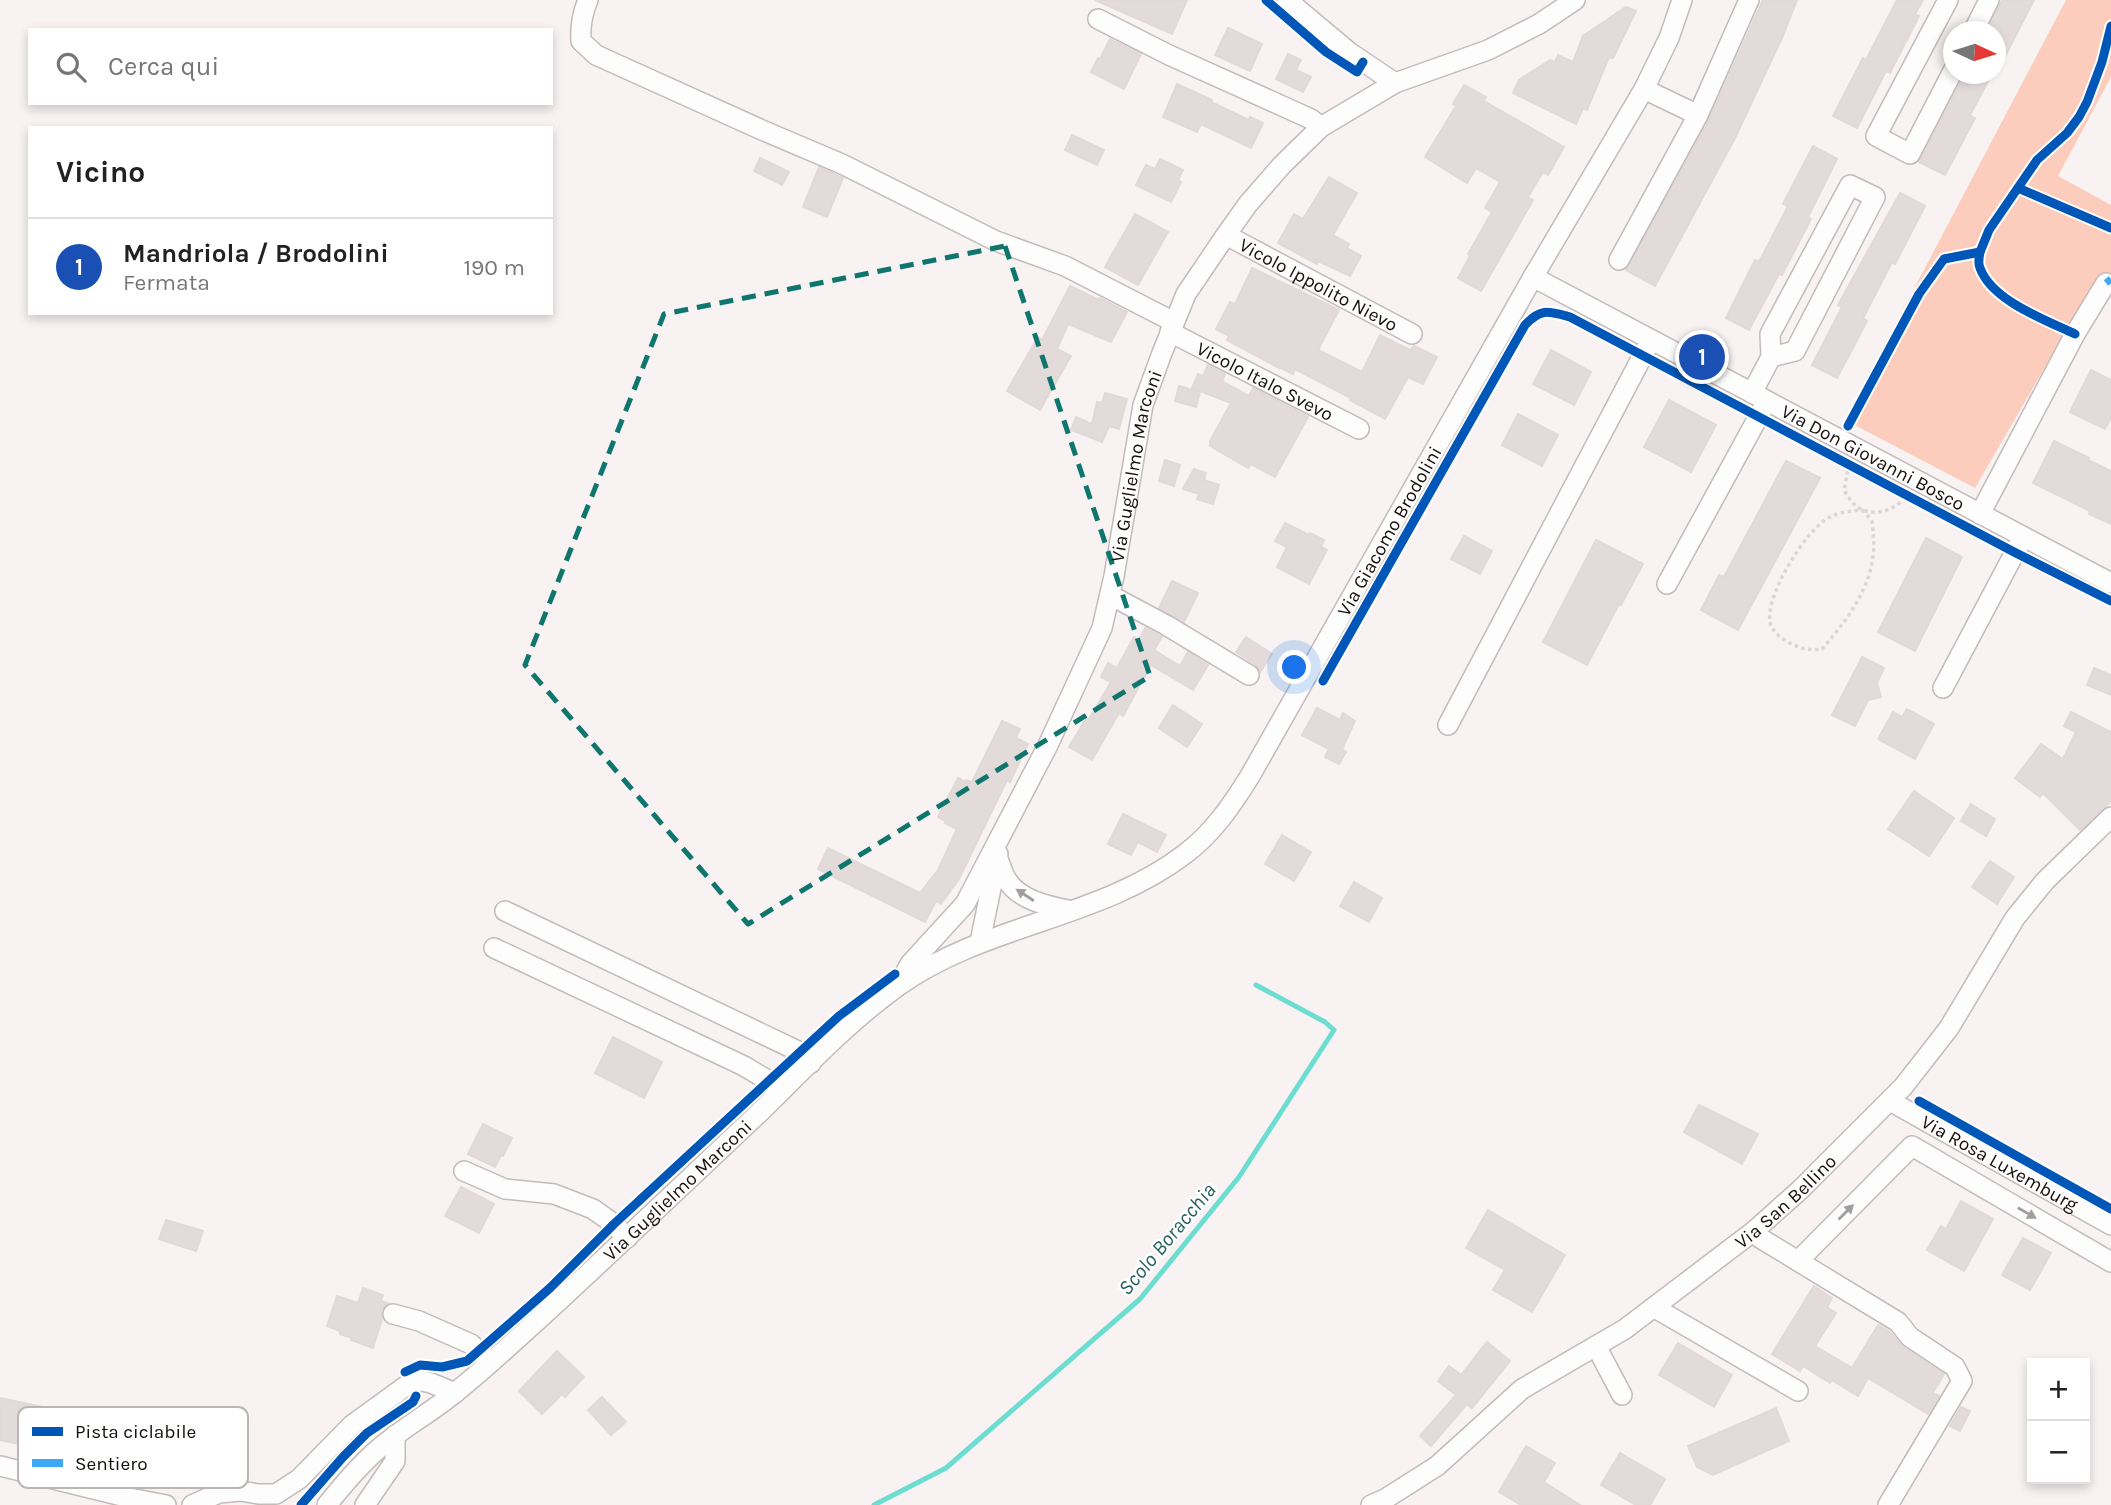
<!DOCTYPE html>
<html lang="it">
<head>
<meta charset="utf-8">
<style>
  :root { --surface:#fff; --page:#f2f2f2; --text:#222; --muted:#767676; --line:#e0e0e0; --accent:#655e5c }
  body { margin:0; font-family:Karla,sans-serif; background:var(--page); color:var(--text) }
  .controls { position:absolute; right:21px; bottom:21px; display:grid; overflow:hidden; border-radius:0px; box-shadow:0 4px 10px #0003 }
  .controls button { width:63px; height:63px; display:grid; place-items:center; padding:0; border:0; border-bottom:2px solid var(--line); background:var(--surface); color:var(--text); font:35px sans-serif }
  .compass { position:absolute; left:1943px; top:21px; width:63px; height:63px; border-radius:50%; background:var(--surface); box-shadow:0 4px 10px #0003; rotate:94deg }
  .you { position:absolute; left:1295px; top:668px; width:24px; height:24px; margin:-18px; border:5px solid #fff; border-radius:50%; background:#1a73e8; box-shadow:0 0 0 10px #1a73e833 }
  .badge { display:grid; place-items:center; width:46px; height:46px; border-radius:50%; background:var(--accent); color:#fff; font-size:23px; font-weight:700 }
  .pin { position:absolute; translate:-50% -50%; border:4px solid #fff; box-shadow:0 2px 7px #0006 }
  .list { margin:0; padding:0; list-style:none }
  h2 { display:flex; justify-content:space-between; align-items:center; height:91px; margin:0; padding:0 28px; font-size:30px }
  h2 small { font-size:23px; font-weight:400; color:var(--muted) }
  .list li { display:grid; grid-template-columns:46px 1fr auto; gap:21px; align-items:center; box-sizing:border-box; height:98px; padding:0 28px; border-top:2px solid var(--line) }
  .list b { display:block; font-size:26px; white-space:nowrap }
  .list p { margin:0; font-size:23px; white-space:nowrap; color:var(--muted) }
  .list em { font-size:23px; font-style:normal; color:var(--muted) }
  .icon { flex:none; width:38px; height:38px; fill:none; stroke:currentColor; stroke-width:2; stroke-linecap:round; stroke-linejoin:round }
  .map { position:relative; flex:none; width:2111px; height:1505px; overflow:hidden }
  .search { position:absolute; background:var(--surface); box-shadow:0 4px 10px #0003; left:28px; top:28px; width:525px; height:77px; display:flex; align-items:center; gap:18px; box-sizing:border-box; padding:0 24px; border-radius:0px; color:var(--muted); font-size:26px }
  .panel { position:absolute; background:var(--surface); box-shadow:0 4px 10px #0003; left:28px; top:126px; width:525px; height:189px; border-radius:0px }
  .map>svg:first-child { display:block }
</style>
</head>
<body>
<div class="map">
<svg width="2111" height="1505" viewBox="0 0 2111 1505">
  <rect width="100%" height="100%" fill="#f8f3f2"/>
  <path fill="#fcccbc" d="M2066,0H2111V77L2058,176L2111,205V280L2099,274L1975,488L1845,420Z"/>
  <g fill="none" stroke-linecap="round" stroke-linejoin="round">
    <path stroke="#6dddd2" stroke-width="5" d="M874,1505L946,1468L1140,1299L1239,1177L1334,1030L1325,1022L1256,985"/>
  </g>
  <g fill="#e2dbd9" stroke="#e0d9d7" stroke-width="2">
    <path d="M1095,0H1187L1172,34Z"/>
    <path d="M1763,0H1797L1782,38L1735,138L1655,286L1626,270L1709,120Z"/>
    <path d="M1897,0H1923L1915,14L1919,16L1890,73L1886,71L1857,128L1833,116L1863,58L1866,60Z"/>
    <path d="M2002,0H2034L1996,74V32H1987Z"/>
    <path d="M1626,7L1636,11L1613,58L1609,57L1587,110L1583,108L1576,124L1513,93L1519,80L1550,60L1555,62L1558,55L1573,62L1583,36Z"/>
    <path d="M1228,28L1262,44L1250,71L1215,55Z"/>
    <path d="M1110,39L1141,54L1124,89L1091,72L1098,58L1100,59Z"/>
    <path d="M1288,54L1301,60L1296,70L1311,77L1303,92L1276,79Z"/>
    <path d="M1965,74H1992L1970,115L1975,118L1945,175L1919,162Z"/>
    <path d="M1177,84L1212,100L1211,102L1249,120L1250,117L1263,123L1251,148L1201,124L1197,132L1163,117Z"/>
    <path d="M1464,85L1486,97L1484,101L1564,147L1548,175L1543,172L1528,197L1533,200L1481,291L1458,278L1470,256L1468,254L1492,212L1485,208L1500,182L1476,168L1467,183L1425,157L1456,106L1453,104Z"/>
    <path d="M1072,135L1104,150L1097,165L1065,150Z"/>
    <path d="M1813,146L1837,159L1808,217L1811,219L1782,275L1779,274L1749,330L1726,318L1755,260L1759,262L1788,206L1783,204Z"/>
    <path d="M760,158L789,172L782,185L754,171Z"/>
    <path d="M1160,159L1183,170L1178,180L1181,182L1171,202L1136,185L1146,165L1155,169Z"/>
    <path d="M819,167L843,178L827,217L803,207Z"/>
    <path d="M1329,177L1357,193L1333,235L1349,244L1347,248L1361,256L1350,276L1318,261L1317,264L1278,243L1294,214L1303,219Z"/>
    <path d="M1900,193L1925,206L1895,264L1892,262L1863,318L1867,321L1837,378L1812,365L1842,307L1838,305Z"/>
    <path d="M1135,214L1168,232L1138,285L1105,267Z"/>
    <path d="M1252,268L1339,310L1318,350L1362,372L1380,335L1410,350L1414,346L1437,357L1423,384L1408,377L1385,419L1350,400L1351,398L1295,369L1293,374L1279,367V368L1227,340L1229,336L1216,329L1230,302L1235,304Z"/>
    <path d="M1070,286L1099,300L1100,298L1127,312L1111,342L1068,324L1057,349L1071,356L1040,410L1007,391L1038,337L1042,340Z"/>
    <path d="M1551,350L1591,372L1574,405L1533,384Z"/>
    <path d="M1208,365L1225,374L1222,381L1249,396L1253,388L1308,417L1275,477L1251,464L1248,468L1210,446V441L1231,403L1192,388L1198,374L1203,376Z"/>
    <path d="M2091,370L2111,380V418L2105,429L2070,412Z"/>
    <path d="M1179,386L1200,392L1196,407L1175,401Z"/>
    <path d="M1105,393L1127,399L1119,429L1109,426L1102,442L1071,430L1076,417L1092,424L1097,402L1102,403Z"/>
    <path d="M1669,400L1716,425L1691,472L1644,447Z"/>
    <path d="M1518,414L1558,435L1542,466L1502,445Z"/>
    <path d="M2054,441L2089,458L2088,460L2111,471V524L2089,514L2090,511L2033,483Z"/>
    <path d="M1165,460L1180,465L1174,486L1159,481Z"/>
    <path d="M1786,461L1820,478L1738,630L1701,610L1719,575L1724,577Z"/>
    <path d="M1194,469L1206,473L1204,480L1219,485L1213,504L1197,499L1199,494L1183,489Z"/>
    <path d="M1285,523L1309,535L1310,533L1324,540L1321,547L1327,550L1309,584L1277,567L1287,547L1275,541Z"/>
    <path d="M1464,536L1492,551L1480,574L1451,559Z"/>
    <path d="M1926,538L1962,557L1915,651L1878,632Z"/>
    <path d="M1596,540L1643,564L1621,605L1619,604L1587,665L1543,642Z"/>
    <path d="M1172,581L1198,593L1184,622L1159,608Z"/>
    <path d="M1145,628L1162,637L1154,650L1180,666L1188,652L1208,665L1193,690L1151,665L1123,716L1119,713L1092,760L1069,747L1086,719L1088,720L1095,709L1111,682L1101,677L1108,663L1117,668L1134,637L1139,640Z"/>
    <path d="M1246,637L1272,654L1260,672L1256,665L1236,652Z"/>
    <path d="M1862,657L1884,668L1877,683L1881,697L1868,700L1855,726L1832,715Z"/>
    <path d="M2094,668L2111,675V695L2087,685Z"/>
    <path d="M1173,705L1202,724L1187,747L1159,728Z"/>
    <path d="M1317,708L1340,720L1343,713L1355,721L1342,749L1346,752L1339,764L1325,757L1329,749L1302,735Z"/>
    <path d="M1907,709L1934,724L1915,759L1878,739L1893,712L1902,717Z"/>
    <path d="M2071,712L2111,732V801L2080,830L2043,793L2040,797L2015,778L2041,744L2063,759L2076,732L2064,726Z"/>
    <path d="M1002,721L1020,729L1016,738L1028,744L1010,782L1007,780L959,879L941,904L936,901L925,922L818,869L828,848L920,893L938,870L957,829L945,823L946,821L938,817L958,778L965,782L966,780L972,782Z"/>
    <path d="M1914,791L1954,818L1929,856L1888,829Z"/>
    <path d="M1971,804L1995,819L1986,836L1961,821Z"/>
    <path d="M1123,814L1166,835L1157,852L1138,842L1131,855L1108,844Z"/>
    <path d="M1282,835L1311,852L1294,881L1265,864Z"/>
    <path d="M1990,861L2014,877L1997,904L1972,887Z"/>
    <path d="M1354,882L1382,898L1369,922L1340,906Z"/>
    <path d="M613,1037L662,1062L644,1098L595,1073Z"/>
    <path d="M1699,1105L1758,1134L1742,1164L1684,1132Z"/>
    <path d="M483,1124L512,1138L503,1156L501,1155L495,1167L468,1154Z"/>
    <path d="M461,1187L494,1204L479,1233L445,1216Z"/>
    <path d="M1961,1201L1993,1219L1964,1271L1927,1250L1941,1226L1946,1229Z"/>
    <path d="M1488,1210L1565,1255L1532,1312L1493,1290L1505,1270L1466,1248Z"/>
    <path d="M166,1220L203,1231L196,1251L159,1239Z"/>
    <path d="M2023,1238L2051,1253L2030,1290L2002,1275Z"/>
    <path d="M1814,1286L1832,1298L1827,1307L1836,1313L1815,1346L1852,1368L1878,1325L1890,1332L1903,1347L1944,1374L1933,1393L1939,1396L1928,1414L1868,1378L1858,1396L1832,1380L1830,1383L1803,1366L1800,1371L1772,1354Z"/>
    <path d="M363,1288L383,1295L381,1301L388,1303L381,1310L382,1319L373,1348L351,1340L352,1338L340,1334V1331L327,1326L337,1296L358,1303Z"/>
    <path d="M1487,1342L1510,1361L1472,1408L1467,1404L1431,1446L1420,1436L1456,1395L1438,1381L1449,1366L1461,1375Z"/>
    <path d="M1678,1343L1732,1375L1714,1407L1659,1375Z"/>
    <path d="M557,1351L584,1377L565,1397L562,1394L542,1414L519,1391Z"/>
    <path d="M602,1397L626,1422L611,1435L588,1410Z"/>
    <path d="M0,1398L123,1424V1421L175,1432L172,1443L175,1444L171,1462L137,1457L138,1454L96,1445L93,1460L0,1440Z"/>
    <path d="M1961,1407L1970,1411L1960,1431L1950,1426Z"/>
    <path d="M1776,1408L1789,1441L1713,1475L1697,1467L1688,1446Z"/>
    <path d="M1526,1446L1555,1463L1544,1482L1580,1505H1521L1499,1492Z"/>
    <path d="M1620,1453L1665,1479L1650,1505H1636L1601,1485Z"/>
  </g>
  <g fill="none" stroke-linecap="round" stroke-linejoin="round">
    <g stroke="#c2bbb9" stroke-width="22">
      <g id="minor">
        <path d="M588,0C582,14 580,26 581,41L596,55L762,130L842,164L996,241L1065,266L1174,322"/>
        <path d="M1287,0L1349,52L1395,83"/>
        <path d="M1948,0L1876,136L1910,154L1954,69"/>
        <path d="M1098,19L1169,55L1311,119L1321,127"/>
        <path d="M1973,32L1989,0"/>
        <path d="M1644,89L1698,115"/>
        <path id="s1" d="M1226,235L1412,334"/>
        <path d="M1619,260L1698,115L1749,0"/>
        <path id="s2" d="M1533,277L2111,583"/>
        <path id="s3" d="M1170,332L1359,429"/>
        <path d="M1752,393L1771,357L1795,351L1875,197L1850,185L1770,334L1771,357"/>
        <path d="M1980,514L2075,334L2106,283"/>
        <path d="M1667,584L1767,401"/>
        <path d="M1110,595L1166,625L1249,675"/>
        <path d="M1943,688L2023,537"/>
        <path d="M1448,725L1651,340"/>
        <path d="M998,859C1001,866 1003,874 1007,880C1019,900 1048,906 1068,910"/>
        <path d="M505,911L800,1052L811,1063"/>
        <path d="M980,942L998,854"/>
        <path d="M494,948L744,1066L769,1081L779,1093"/>
        <path id="s4" d="M899,984L910,964L965,904L1048,745L1102,628L1114,576L1143,405L1162,353L1186,294L1226,235L1248,204L1282,165L1321,127L1395,83L1488,50L1539,24L1575,0"/>
        <path id="s5" d="M1890,1101L2111,1225"/>
        <path d="M464,1171L505,1189L554,1194L593,1209L614,1224L627,1238"/>
        <path d="M1754,1231L1760,1238L1898,1322L1910,1337L1955,1367L1962,1381L1888,1505"/>
        <path d="M1798,1261L1912,1146L2111,1262"/>
        <path d="M1657,1305L1655,1308L1798,1391"/>
        <path d="M393,1314L419,1321L471,1344L490,1363"/>
        <path d="M1596,1346L1622,1395"/>
        <path d="M0,1466L130,1498L166,1505"/>
        <path d="M192,1505L219,1493L241,1491L258,1494H276L299,1479L352,1425L410,1383L422,1381L431,1383L455,1393"/>
        <path id="s6" d="M327,1505C342,1486 357,1468 375,1452C400,1429 431,1413 457,1391C485,1369 511,1344 538,1320C613,1251 687,1181 761,1111C805,1068 848,1022 898,986C985,924 1100,919 1185,854C1213,833 1232,805 1250,776L1533,277L1644,89L1669,38L1682,0"/>
        <path d="M365,1505L395,1461V1435"/>
        <path id="s7" d="M1371,1505L1385,1499L1437,1466L1522,1389L1625,1329L1754,1231L1800,1190L1903,1087L1949,1028L2015,918L2045,881L2111,817"/>
      </g>
    </g>
    <g stroke="#d8d6d6" stroke-width="3.5" stroke-dasharray="3.5 3.5" stroke-linecap="butt">
      <path d="M1849,464L1844,490C1849,498 1854,507 1863,510C1879,516 1899,509 1906,494"/>
      <path d="M1862,510C1865,513 1870,518 1872,522C1873,526 1873,530 1873,533C1879,578 1850,617 1822,649C1808,651 1798,648 1786,641C1780,637 1774,632 1771,626C1761,601 1807,527 1830,517C1840,512 1851,511 1862,510Z"/>
    </g>
    <use href="#minor" stroke="#fefdfd" stroke-width="19"/>
    <path stroke="#3fa9f5" stroke-width="7" stroke-dasharray="14 7" stroke-linecap="butt" d="M2106,283L2111,279"/>
    <g stroke="#fff" stroke-width="13">
      <g id="cycleway">
        <path d="M1266,0L1326,52L1357,72L1363,62"/>
        <path d="M2018,188L2111,228"/>
        <path d="M1980,252C1979,257 1978,264 1980,268C1992,301 2046,320 2075,334"/>
        <path d="M1848,426L1919,294L1944,259L1980,252L1989,230L2037,160L2067,133L2079,117L2087,102L2102,62L2111,26"/>
        <path d="M1323,681L1525,325C1541,308 1548,311 1570,317L2014,552L2111,601"/>
        <path d="M1919,1101L2111,1209"/>
        <path d="M405,1372L420,1365L442,1367L467,1361L550,1288L614,1224L839,1016L895,974"/>
        <path d="M301,1505L343,1457L367,1433L413,1402L416,1396"/>
      </g>
    </g>
    <use href="#cycleway" stroke="#0057b8" stroke-width="9"/>
  </g>
  <defs><path id="oneway-solid" d="M-6-.8H1V-3.2L6.5 0L1 3.2V.8H-6Z" transform="scale(1.75)"/></defs>
  <g fill="#a19d9c">
    <use href="#oneway-solid" transform="translate(1025 895) rotate(-147)"/>
    <use href="#oneway-solid" transform="translate(1846 1212) rotate(-45)"/>
    <use href="#oneway-solid" transform="translate(2027 1213) rotate(30)"/>
  </g>
  <path fill="none" stroke="#0f766e" stroke-width="5" stroke-dasharray="14 9" stroke-linejoin="round" d="M1005,246L1150,676L748,924L525,665L664,314Z"/>
  <g text-anchor="middle" stroke-width="5" stroke-linejoin="round" paint-order="stroke">
    <g font-size="19" fill="#160e0b" stroke="#fff">
      <text dy="7" stroke="none"><textPath href="#s1" startOffset="105">Vicolo Ippolito Nievo</textPath></text>
      <text dy="7" stroke="none"><textPath href="#s3" startOffset="107">Vicolo Italo Svevo</textPath></text>
      <text dy="7" stroke="none"><textPath href="#s2" startOffset="385">Via Don Giovanni Bosco</textPath></text>
      <text dy="7" stroke="none"><textPath href="#s4" startOffset="578">Via Guglielmo Marconi</textPath></text>
      <text dy="7" stroke="none"><textPath href="#s6" startOffset="1474">Via Giacomo Brodolini</textPath></text>
      <text dy="7" stroke="none"><textPath href="#s5" startOffset="126">Via Rosa Luxemburg</textPath></text>
      <text dy="7" stroke="none"><textPath href="#s6" startOffset="472">Via Guglielmo Marconi</textPath></text>
      <text dy="7" stroke="none"><textPath href="#s7" startOffset="516">Via San Bellino</textPath></text>
    </g>
    <g font-size="21" font-style="italic" fill="#25625c" stroke="#fff">
      <text transform="translate(1167 1239) rotate(-50)" y="7">Scolo Boracchia</text>
    </g>
  </g>
  <rect x="18" y="1407" width="230" height="81" rx="10" fill="#fff" stroke="#b9b7b6" stroke-width="2"/>
  <rect x="32" y="1427" width="31" height="9" fill="#0057b8"/>
  <rect x="32" y="1459" width="31" height="8" fill="#3fa9f5"/>
  <g font-size="19" fill="#160e0b">
    <text x="75" y="1438">Pista ciclabile</text>
    <text x="75" y="1470">Sentiero</text>
  </g>
</svg>
<div class="controls">
<button>+</button>
<button>−</button>
</div>
<svg class="compass" viewBox="-18 -18 36 36"><path d="M0-13l5 13h-10z" fill="#e53935"/><path d="M0 13l5-13h-10z" fill="#767676"/></svg>
<div class="you"></div>
<div class="pin badge" style="left:1702px;top:357px;background:#1a4fb4">1</div>
<div class="search"><svg class="icon" aria-label="search" viewBox="0 0 24 24"><circle cx="10" cy="10" r="6"/><path d="M15 15l6 6"/></svg>Cerca qui</div>
<section class="panel">
<h2>Vicino<small></small></h2>
<ul class="list">
<li><span class="badge" style="background:#1a4fb4">1</span><div><b>Mandriola / Brodolini</b><p>Fermata</p></div><em>190 m</em></li>
</ul>
</section>
</div>
</body>
</html>
